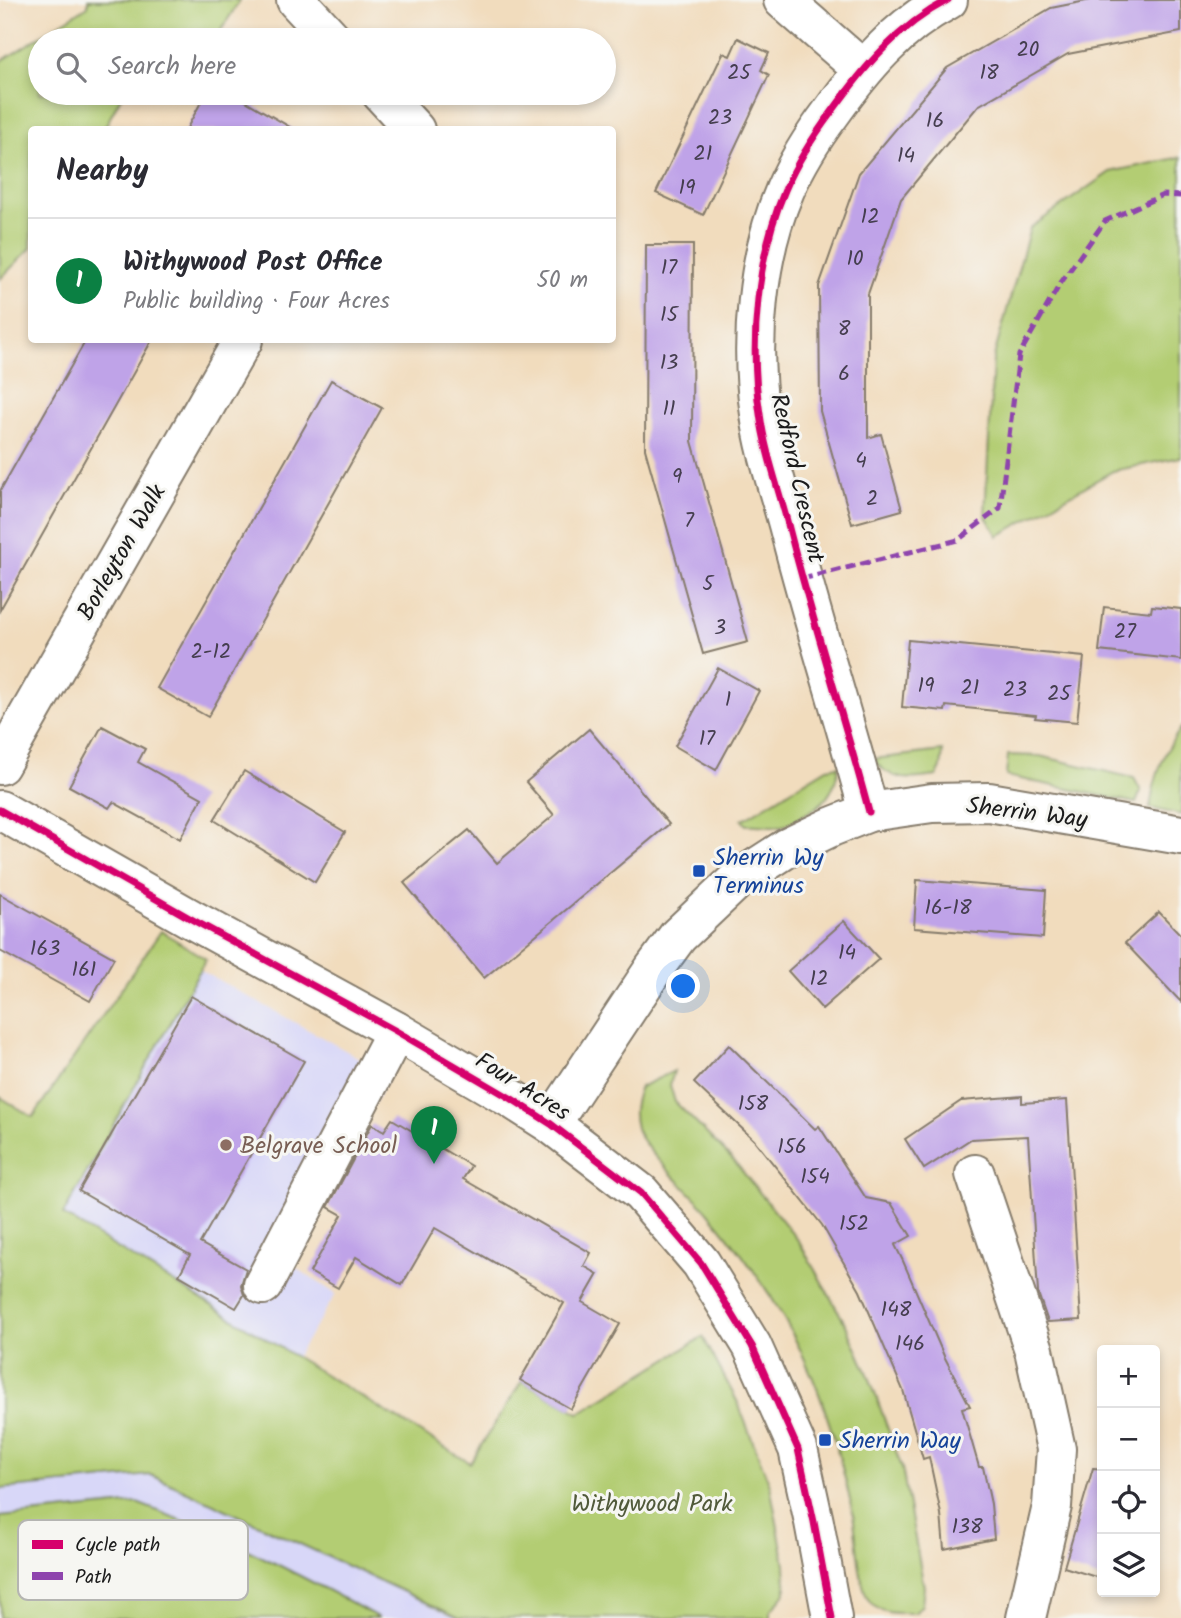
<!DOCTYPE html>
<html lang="en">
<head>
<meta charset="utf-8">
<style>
  :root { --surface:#fff; --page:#f7f7f7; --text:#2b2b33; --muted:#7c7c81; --line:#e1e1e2; --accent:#0b8043 }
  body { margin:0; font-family:Kalam,sans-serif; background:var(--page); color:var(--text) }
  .controls { position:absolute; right:21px; bottom:21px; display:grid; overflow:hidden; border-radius:7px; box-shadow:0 4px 10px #0003 }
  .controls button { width:63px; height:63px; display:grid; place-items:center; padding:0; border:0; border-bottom:2px solid var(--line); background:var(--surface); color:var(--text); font:35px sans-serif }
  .you { position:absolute; left:684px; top:987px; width:24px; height:24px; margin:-18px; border:5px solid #fff; border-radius:50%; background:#1a73e8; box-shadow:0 0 0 10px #1a73e833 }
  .badge { display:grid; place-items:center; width:46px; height:46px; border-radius:50%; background:var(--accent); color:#fff; font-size:23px; font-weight:700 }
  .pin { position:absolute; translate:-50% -58px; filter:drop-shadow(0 2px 4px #0008) }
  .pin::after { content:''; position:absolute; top:37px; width:24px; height:21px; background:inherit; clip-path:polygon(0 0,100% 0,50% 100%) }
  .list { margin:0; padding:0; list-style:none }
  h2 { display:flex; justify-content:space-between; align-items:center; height:91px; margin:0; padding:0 28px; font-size:30px }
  h2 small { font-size:23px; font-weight:400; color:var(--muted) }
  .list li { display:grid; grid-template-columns:46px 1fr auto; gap:21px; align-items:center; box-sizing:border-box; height:126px; padding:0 28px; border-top:2px solid var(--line) }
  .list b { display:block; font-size:26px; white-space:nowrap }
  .list p { margin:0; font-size:23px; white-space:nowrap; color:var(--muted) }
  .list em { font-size:23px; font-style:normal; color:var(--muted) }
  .icon { flex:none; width:38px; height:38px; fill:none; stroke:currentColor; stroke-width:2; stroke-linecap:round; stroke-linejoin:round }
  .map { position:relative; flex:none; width:1181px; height:1618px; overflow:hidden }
  .search { position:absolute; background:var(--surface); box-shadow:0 4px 10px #0003; left:28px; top:28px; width:588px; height:77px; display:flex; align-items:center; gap:18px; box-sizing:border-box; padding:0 24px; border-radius:38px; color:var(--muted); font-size:26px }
  .panel { position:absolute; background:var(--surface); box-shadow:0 4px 10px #0003; left:28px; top:126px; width:588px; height:217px; border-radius:7px }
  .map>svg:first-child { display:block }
</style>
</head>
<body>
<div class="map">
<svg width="1181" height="1618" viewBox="0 0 1181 1618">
  <rect width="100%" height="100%" fill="#f6f6f2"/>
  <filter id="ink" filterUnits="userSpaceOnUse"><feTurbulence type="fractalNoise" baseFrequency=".0143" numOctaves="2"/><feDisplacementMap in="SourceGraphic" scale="14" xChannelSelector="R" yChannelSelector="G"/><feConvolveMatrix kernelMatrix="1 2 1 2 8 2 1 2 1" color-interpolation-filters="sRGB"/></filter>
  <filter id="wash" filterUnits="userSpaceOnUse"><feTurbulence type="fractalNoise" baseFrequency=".00686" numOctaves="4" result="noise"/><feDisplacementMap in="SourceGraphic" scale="28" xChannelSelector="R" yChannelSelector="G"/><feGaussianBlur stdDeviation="1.57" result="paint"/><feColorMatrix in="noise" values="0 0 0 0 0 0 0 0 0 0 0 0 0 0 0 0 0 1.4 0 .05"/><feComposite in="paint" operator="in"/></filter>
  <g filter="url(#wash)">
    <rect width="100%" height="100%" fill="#f1dcbd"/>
    <g fill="#d8d7f8">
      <path d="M200,970L390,1075L286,1261L336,1294L296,1357L63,1214Z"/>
      <path d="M151,1475L443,1611L460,1618H0V1489Z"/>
    </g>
    <g fill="#b3cd73" stroke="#687448" stroke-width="2">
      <path d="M88,0H240L215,40H40V93H123L104,129L32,130L31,248L0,279V62L88,6Z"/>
      <path d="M1181,157V457L1113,471L998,536L985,515L993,360L1030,228L1110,172Z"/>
      <path d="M1181,728V815L1150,808C1154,778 1163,752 1181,728Z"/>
      <path d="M943,751L941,768L937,776C909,780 892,783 873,759Z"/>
      <path d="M1008,755L1040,756L1134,778L1141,791L1136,803L1006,776Z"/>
      <path d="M839,766C834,794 825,804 801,817C794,821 787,826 780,826C769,827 758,824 746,825L742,820L827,768Z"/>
      <path d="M161,931L206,959L63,1215L470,1463L522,1381L579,1413L703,1337L737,1401L770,1485L785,1565L786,1592L770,1612V1618H460L151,1475L0,1489V1097L33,1117Z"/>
      <path d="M674,1071L670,1085L675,1102L734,1161L798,1240L846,1325L868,1374L902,1468L924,1587L922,1605L915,1613C900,1613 880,1615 870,1602C858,1588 857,1530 852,1509C841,1458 826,1405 804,1358C781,1306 745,1256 708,1212C692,1193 642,1149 636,1128C632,1113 634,1102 640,1087Z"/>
      <path d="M137,1503C221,1534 301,1575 379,1618H0V1517Z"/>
    </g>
    <g id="blocks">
      <g fill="#bfa3e8">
        <path d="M1091,0H1181V32L1068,54L978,106L901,199L868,294V438L881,434L902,510L852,524L820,411L819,286L859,173L947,68L1051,8Z"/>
        <path d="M738,38L769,53L761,70L769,75L703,215L656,193L723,53L730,56Z"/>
        <path d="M206,93H232L295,130H186Z"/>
        <path d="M646,245H693L692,441L748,642L703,654L645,449Z"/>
        <path d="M86,340H152L0,610V491Z"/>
        <path d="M331,380L382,408L208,717L157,688Z"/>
        <path d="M1152,606L1181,609V660L1099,651L1104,607L1151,612Z"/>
        <path d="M908,640L1084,657L1077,722L1035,718L1036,715L946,706L945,711L902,707Z"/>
        <path d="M718,668L759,691L716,770L675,746Z"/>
        <path d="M102,726L145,749L138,762L202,798L180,839L113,802L109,808L69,786Z"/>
        <path d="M589,729L669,824L484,978L404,883L469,830L497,863L554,815L526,782Z"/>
        <path d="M244,771L345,832L315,882L214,820Z"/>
        <path d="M917,880L1046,890L1043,938L914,928Z"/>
        <path d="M0,894L114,958L90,1001L0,951Z"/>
        <path d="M1159,912L1181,935V1002L1125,943Z"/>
        <path d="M844,921L879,959L822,1009L788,971Z"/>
        <path d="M191,996L304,1061L200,1243L246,1269L241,1285L244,1295L236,1308L179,1275L190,1255L79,1191Z"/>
        <path d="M729,1045L815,1129L819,1126L866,1198L891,1203L911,1236L895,1245L903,1261L944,1356L970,1406L962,1408L979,1467H983L991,1504L994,1539L944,1549L941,1514L929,1457L923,1459L903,1390L860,1291L822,1225L754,1140L694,1083Z"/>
        <path d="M1022,1096V1103L1067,1100L1081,1320L1048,1322L1038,1293L1028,1136L971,1139L924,1169L905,1139L961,1101Z"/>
        <path d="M392,1119L471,1166L463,1179L591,1253L584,1266L598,1274L582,1302L620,1324L571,1409L520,1380L564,1303L435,1228L402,1285L356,1257L338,1288L310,1272L342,1215L328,1207L372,1124L384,1131Z"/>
        <path d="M1093,1468L1102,1469V1579L1064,1567Z"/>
      </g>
    </g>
  </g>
  <g filter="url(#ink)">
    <use href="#blocks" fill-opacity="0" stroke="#867c6c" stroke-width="2"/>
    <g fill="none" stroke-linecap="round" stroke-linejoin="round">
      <g stroke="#867c6c" stroke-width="42">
        <g id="minor">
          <path d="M296,0L333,40"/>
          <path d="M783,0L862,69"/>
          <path d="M381,93L415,130"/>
          <path d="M0,765L243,340"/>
          <path d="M0,810L193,920L396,1031L512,1099L551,1124L641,1193L701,1263L752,1346L798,1449L814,1522L832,1618"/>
          <path d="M869,812C844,718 814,626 790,532C780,493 765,453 760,414C749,344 757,255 785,190C797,162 813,137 831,113C864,67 897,27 948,0"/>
          <path d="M551,1124L653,970L678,936L736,881L787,848L831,827L869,812L932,803L989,802L1181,835"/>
          <path d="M975,1174L1034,1350L1056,1449L1052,1506L1026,1618"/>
          <path d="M263,1285L396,1031"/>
        </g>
      </g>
      <use href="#minor" stroke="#fff" stroke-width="38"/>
      <path stroke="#8e44ad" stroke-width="5" stroke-dasharray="10 5" stroke-linecap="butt" d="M802,579L958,540L1000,508L1019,355L1060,284L1105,221L1163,195L1181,196"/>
      <g stroke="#f6f6f2" stroke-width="11">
        <g id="cycleway">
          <path d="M0,810L193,920L396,1031L512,1099L551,1124L641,1193L701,1263L752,1346L798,1449L814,1522L832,1618"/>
          <path d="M869,812C844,718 814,626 790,532C780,493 765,453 760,414C749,344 757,255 785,190C797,162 813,137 831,113C864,67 897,27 948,0"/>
        </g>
      </g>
      <use href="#cycleway" stroke="#d6006c" stroke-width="7"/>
    </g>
  </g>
  <g fill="#1a4fb4" stroke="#f6f6f2" stroke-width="2.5">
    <rect x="692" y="864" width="14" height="14" rx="3.5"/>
    <rect x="818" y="1433" width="14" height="14" rx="3.5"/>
  </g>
  <circle fill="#8d6e63" stroke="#f6f6f2" stroke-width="2.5" cx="226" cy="1145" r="7"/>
  <g text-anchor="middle" stroke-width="6" stroke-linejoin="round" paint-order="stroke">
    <g font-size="21" fill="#453e4f">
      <text x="1028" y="56">20</text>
      <text x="739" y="79">25</text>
      <text x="989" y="79">18</text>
      <text x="720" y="124">23</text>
      <text x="935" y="127">16</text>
      <text x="703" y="160">21</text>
      <text x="906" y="162">14</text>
      <text x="687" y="194">19</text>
      <text x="870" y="223">12</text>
      <text x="855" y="265">10</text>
      <text x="669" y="274">17</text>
      <text x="669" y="321">15</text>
      <text x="844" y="335">8</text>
      <text x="669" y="369">13</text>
      <text x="844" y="380">6</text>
      <text x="669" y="415">11</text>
      <text x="861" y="467">4</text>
      <text x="677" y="483">9</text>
      <text x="872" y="505">2</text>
      <text x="689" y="527">7</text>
      <text x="708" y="590">5</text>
      <text x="720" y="634">3</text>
      <text x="1125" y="638">27</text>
      <text x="211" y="658">2-12</text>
      <text x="926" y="692">19</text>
      <text x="970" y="694">21</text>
      <text x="1015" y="696">23</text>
      <text x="1059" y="700">25</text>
      <text x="728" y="706">1</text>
      <text x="707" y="745">17</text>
      <text x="948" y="914">16-18</text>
      <text x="45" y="955">163</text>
      <text x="847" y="959">14</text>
      <text x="84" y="976">161</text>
      <text x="819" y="985">12</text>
      <text x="753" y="1110">158</text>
      <text x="792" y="1153">156</text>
      <text x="815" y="1183">154</text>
      <text x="854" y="1230">152</text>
      <text x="896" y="1316">148</text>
      <text x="910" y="1350">146</text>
      <text x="967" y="1533">138</text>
    </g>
    <g font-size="24" fill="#1c1c1c" stroke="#f6f6f2">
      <text transform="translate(798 478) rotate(77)" y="8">Redford Crescent</text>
      <text transform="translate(121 552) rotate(-60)" y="8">Borleyton Walk</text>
      <text transform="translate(1027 812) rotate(7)" y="8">Sherrin Way</text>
      <text transform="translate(523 1086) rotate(32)" y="8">Four Acres</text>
    </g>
    <g font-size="24" fill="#164399" stroke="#f6f6f2" text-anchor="start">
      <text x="713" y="865">Sherrin Wy<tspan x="713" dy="28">Terminus</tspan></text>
      <text x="839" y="1448">Sherrin Way</text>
    </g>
    <g font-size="24" fill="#785e54" stroke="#f6f6f2" text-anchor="start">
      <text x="240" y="1153">Belgrave School</text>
    </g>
    <g font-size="24" fill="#515a3a" stroke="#f6f6f2">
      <text x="652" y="1511">Withywood Park</text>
    </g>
  </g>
  <rect x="18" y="1520" width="230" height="80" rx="10" fill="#f6f6f2" stroke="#b5b5b2" stroke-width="2"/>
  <rect x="32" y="1540" width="31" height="9" fill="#d6006c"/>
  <rect x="32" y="1572" width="31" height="8" fill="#8e44ad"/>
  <g font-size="19" fill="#1c1c1c">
    <text x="75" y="1551">Cycle path</text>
    <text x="75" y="1583">Path</text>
  </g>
</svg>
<div class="controls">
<button>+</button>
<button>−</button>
<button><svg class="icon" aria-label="locate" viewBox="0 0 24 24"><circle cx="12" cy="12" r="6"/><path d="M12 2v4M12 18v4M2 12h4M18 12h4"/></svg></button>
<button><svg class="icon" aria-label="layers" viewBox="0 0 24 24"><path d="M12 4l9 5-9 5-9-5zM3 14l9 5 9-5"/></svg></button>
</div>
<div class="you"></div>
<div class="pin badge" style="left:434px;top:1164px">1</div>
<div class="search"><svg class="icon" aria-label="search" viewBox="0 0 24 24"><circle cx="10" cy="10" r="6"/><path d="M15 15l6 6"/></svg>Search here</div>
<section class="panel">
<h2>Nearby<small></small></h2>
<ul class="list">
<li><span class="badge">1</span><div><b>Withywood Post Office</b><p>Public building · Four Acres</p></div><em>50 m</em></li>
</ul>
</section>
</div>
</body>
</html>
